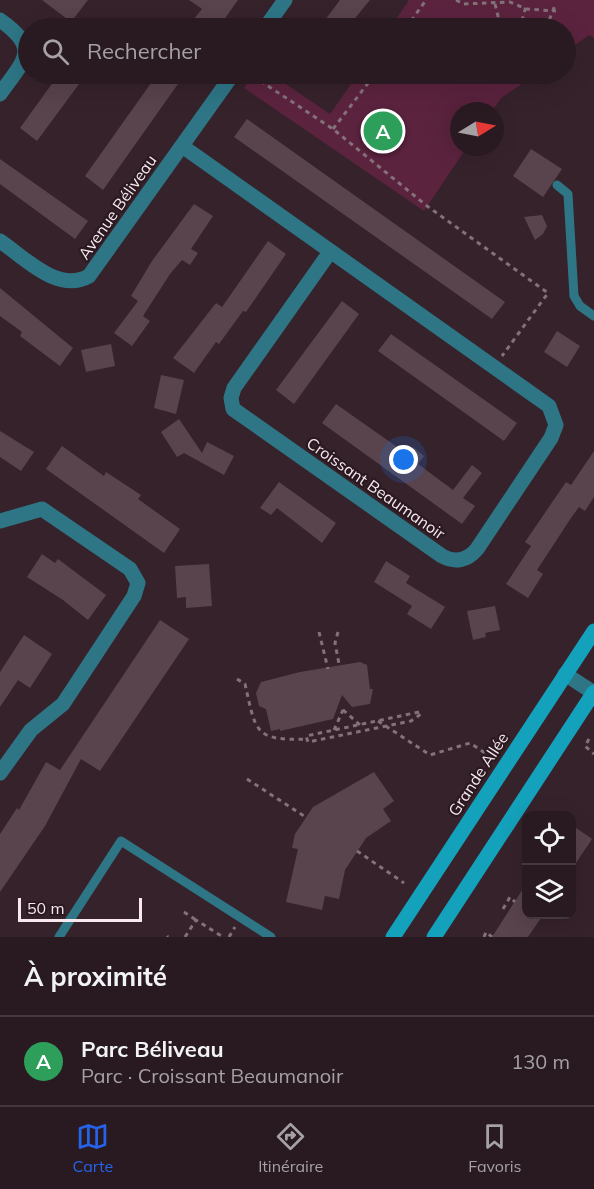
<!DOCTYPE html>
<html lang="fr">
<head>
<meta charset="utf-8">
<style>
  :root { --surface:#281a20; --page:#34272d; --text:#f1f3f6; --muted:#a5a1a5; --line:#44383e; --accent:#2563eb }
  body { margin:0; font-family:Mulish,sans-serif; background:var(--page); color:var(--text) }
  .controls { position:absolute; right:18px; bottom:18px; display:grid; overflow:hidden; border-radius:12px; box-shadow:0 6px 24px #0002 }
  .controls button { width:54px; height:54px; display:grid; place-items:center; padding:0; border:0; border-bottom:2px solid var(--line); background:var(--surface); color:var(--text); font:30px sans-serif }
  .compass { position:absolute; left:450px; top:102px; width:54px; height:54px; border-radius:50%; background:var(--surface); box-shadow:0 6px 24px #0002; rotate:80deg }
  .scale { position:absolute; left:18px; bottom:15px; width:124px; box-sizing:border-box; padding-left:6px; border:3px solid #f7e9ef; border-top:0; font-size:16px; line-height:21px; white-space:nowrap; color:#f7e9ef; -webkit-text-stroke:4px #2b1921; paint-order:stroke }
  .you { position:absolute; left:404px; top:460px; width:21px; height:21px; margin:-15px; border:4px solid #fff; border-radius:50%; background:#1a73e8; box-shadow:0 0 0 9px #1a73e833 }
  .badge { display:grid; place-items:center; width:39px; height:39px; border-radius:50%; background:var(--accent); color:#fff; font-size:20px; font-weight:700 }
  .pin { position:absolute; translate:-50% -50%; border:3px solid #fff; box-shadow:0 2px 6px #0006 }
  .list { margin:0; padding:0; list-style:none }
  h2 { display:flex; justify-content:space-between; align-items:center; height:78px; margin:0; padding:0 24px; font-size:26px }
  h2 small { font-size:20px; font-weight:400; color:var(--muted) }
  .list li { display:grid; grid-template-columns:39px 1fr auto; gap:18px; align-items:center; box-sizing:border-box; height:90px; padding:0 24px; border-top:2px solid var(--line) }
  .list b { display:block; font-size:22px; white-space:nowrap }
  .list p { margin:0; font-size:20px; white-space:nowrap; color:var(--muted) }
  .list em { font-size:20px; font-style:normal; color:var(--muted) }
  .icon { flex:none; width:33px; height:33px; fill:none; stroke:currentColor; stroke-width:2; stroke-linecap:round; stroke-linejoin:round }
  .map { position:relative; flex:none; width:594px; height:937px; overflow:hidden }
  .search { position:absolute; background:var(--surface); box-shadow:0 6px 24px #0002; left:18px; right:18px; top:18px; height:66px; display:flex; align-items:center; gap:15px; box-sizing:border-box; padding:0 21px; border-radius:33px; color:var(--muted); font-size:22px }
  .sheet { height:168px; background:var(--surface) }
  nav { display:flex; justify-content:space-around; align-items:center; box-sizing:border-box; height:84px; border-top:2px solid var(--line); background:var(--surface); font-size:16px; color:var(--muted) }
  nav a { display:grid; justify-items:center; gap:3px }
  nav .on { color:var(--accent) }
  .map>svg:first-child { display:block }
</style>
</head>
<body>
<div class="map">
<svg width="594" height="937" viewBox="0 0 594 937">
  <rect width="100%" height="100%" fill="#36222b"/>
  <g fill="#5c233f">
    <path d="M409,0H594V38L589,35L566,52V28H390Z"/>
    <path d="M255,74H271L330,114L358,74H537L501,98L492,111H459V147H467L424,211L244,88Z"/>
  </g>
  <g fill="#59434c">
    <path d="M42,0H88L71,22Z"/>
    <path d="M189,0H238L218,28H187L202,9Z"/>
    <path d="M340,0H370L347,28H319Z"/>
    <path d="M59,74H64L79,84L37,141L20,128Z"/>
    <path d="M152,74H185L103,190L85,176L156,76Z"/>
    <path d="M247,119L505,302L492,319L234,137Z"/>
    <path d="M531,149L562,169L543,197L513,176Z"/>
    <path d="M0,159L88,221L75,239L0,184Z"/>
    <path d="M194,204L213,216L191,249L198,253L190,265L182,260L170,274L143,316L150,321L132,346L114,333L138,301L131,296L152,261Z"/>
    <path d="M542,215L547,226L543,234L535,240L524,217Z"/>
    <path d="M268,241L286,254L246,312L243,311L219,344L216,342L194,373L173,358L216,303L222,307Z"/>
    <path d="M0,288L73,348L60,366L20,336L22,332L0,316Z"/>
    <path d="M342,301L359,314L294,404L276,390Z"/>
    <path d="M557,331L580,346L567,367L544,352Z"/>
    <path d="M391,334L517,423L504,441L378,351Z"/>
    <path d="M111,344L115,366L86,372L81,350Z"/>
    <path d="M161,375L184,380L176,414L154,408Z"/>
    <path d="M336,404L407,454L413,447L424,456L418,464L453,490L472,465L482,473L463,498L475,506L462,524L322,423Z"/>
    <path d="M179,419L202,453L207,442L234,456L224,475L184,453L177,457L161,432Z"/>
    <path d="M0,431L34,452L21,471L0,457Z"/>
    <path d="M62,446L104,476L106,472L141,495L138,499L180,529L164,553L46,469Z"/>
    <path d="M594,451V497L585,511L579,507L571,518L537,570L543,574L528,598L506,584L531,546L525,542L566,482L571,485Z"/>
    <path d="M279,482L336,523L322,543L277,508L271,515L260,508Z"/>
    <path d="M42,554L55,563L58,559L106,595L88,620L63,600L27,577Z"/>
    <path d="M386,561L410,576L406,583L445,607L431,629L407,614L412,606L374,582Z"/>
    <path d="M209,564L212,606L186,608V597L177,598L175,566Z"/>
    <path d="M495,606L500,630L485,633L486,637L473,640L467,611Z"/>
    <path d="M160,620L189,639L100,771L81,759L45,826L0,892V834L17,808L19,810L46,762L60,770Z"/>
    <path d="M24,635L52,654L30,688L18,680L0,707V672Z"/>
    <path d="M360,662L367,665L370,689H373L370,704L352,707L342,695L333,719L280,731V729L271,731L266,709L259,706L256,693L261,682L300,672Z"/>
    <path d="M374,772L394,801L383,809L391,821L366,838L345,870L339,899L325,896L322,910L286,902L298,849L292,848L295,834L313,807Z"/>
    <path d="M572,825L592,839L572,869Z"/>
    <path d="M526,884V915H543L528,937H492Z"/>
  </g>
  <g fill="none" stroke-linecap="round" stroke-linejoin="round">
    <g stroke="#84727a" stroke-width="3" stroke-dasharray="4.5 4.5" stroke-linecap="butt">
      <path d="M456,0L463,4L510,2L526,9L556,11"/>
      <path d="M495,4L501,28"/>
      <path d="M406,28L426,0"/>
      <path d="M517,28L521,24L526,6"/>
      <path d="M546,28L556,3"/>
      <path d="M253,76L333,129L427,206L548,293L502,356"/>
      <path d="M333,129L375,74"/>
      <path d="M319,632L328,669"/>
      <path d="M338,632L335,643L339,664"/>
      <path d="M237,679L245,684C256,732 254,741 307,739"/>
      <path d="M343,710L360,725"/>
      <path d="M419,712L306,736L308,742L411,721L421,714"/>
      <path d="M378,721L430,755L470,743L488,755"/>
      <path d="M334,730L343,710L342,705"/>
      <path d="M589,739L585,746L594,754"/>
      <path d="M247,779L307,818"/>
      <path d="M357,851L404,883"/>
      <path d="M525,874L526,872"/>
      <path d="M503,909L510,897L515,902"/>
      <path d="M184,912L196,920"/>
      <path d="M167,936L168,937"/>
      <path d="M185,937L196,920L223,937"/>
      <path d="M229,937L235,927"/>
      <path d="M484,937L486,932L492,937"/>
    </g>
    <g stroke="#2e7686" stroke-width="9">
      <path d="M557,185L568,194L574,296L580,306L594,316"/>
      <path d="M59,937L121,841L271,937"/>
    </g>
    <g stroke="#2e7686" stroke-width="15">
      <path d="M0,20C41,49 24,60 0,94"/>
      <path d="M265,28L285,0"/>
      <path d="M182,146L549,406L556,425L551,438L477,549C467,561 455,563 442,556L233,409L231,398L234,388L330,252"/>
      <path d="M0,241C24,257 58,294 89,276L233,74"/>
      <path d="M0,521L42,509L130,569L138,583L134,596L63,704L31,730L0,773"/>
      <path d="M565,674L594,693"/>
    </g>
    <g stroke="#14a1bb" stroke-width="15">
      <path d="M393,937L594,631"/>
      <path d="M434,937L594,692"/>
    </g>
  </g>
  <g text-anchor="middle" stroke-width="4.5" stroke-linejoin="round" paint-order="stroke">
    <g font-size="16" fill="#f7e9ef" stroke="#2b1921">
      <text transform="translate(117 207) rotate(-55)" y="6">Avenue Béliveau</text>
      <text transform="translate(376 488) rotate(35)" y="6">Croissant Beaumanoir</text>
      <text transform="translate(478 774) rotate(-57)" y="6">Grande Allée</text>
    </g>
  </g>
</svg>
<div class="controls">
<button><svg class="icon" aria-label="locate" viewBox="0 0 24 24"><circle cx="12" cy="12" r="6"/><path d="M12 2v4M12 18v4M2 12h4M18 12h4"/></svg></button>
<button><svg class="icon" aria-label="layers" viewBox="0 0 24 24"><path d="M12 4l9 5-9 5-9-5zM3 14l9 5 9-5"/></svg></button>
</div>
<svg class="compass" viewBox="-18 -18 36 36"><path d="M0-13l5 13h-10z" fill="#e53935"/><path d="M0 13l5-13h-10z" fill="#a5a1a5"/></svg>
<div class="scale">50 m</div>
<div class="you"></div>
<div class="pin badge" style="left:383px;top:131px;background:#2e9e5b">A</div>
<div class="search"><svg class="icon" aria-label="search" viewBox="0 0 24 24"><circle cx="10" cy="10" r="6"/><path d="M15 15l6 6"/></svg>Rechercher</div>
</div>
<section class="sheet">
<h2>À proximité<small></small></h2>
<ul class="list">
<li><span class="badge" style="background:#2e9e5b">A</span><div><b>Parc Béliveau</b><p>Parc · Croissant Beaumanoir</p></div><em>130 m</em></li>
</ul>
</section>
<nav>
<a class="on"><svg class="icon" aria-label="map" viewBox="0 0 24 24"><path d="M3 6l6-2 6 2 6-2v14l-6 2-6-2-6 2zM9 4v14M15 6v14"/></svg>Carte</a>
<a><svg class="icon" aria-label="directions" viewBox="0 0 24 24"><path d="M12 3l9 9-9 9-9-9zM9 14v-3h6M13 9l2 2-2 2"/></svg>Itinéraire</a>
<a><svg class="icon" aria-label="saved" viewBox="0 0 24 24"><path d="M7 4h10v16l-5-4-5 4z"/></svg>Favoris</a>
</nav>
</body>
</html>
